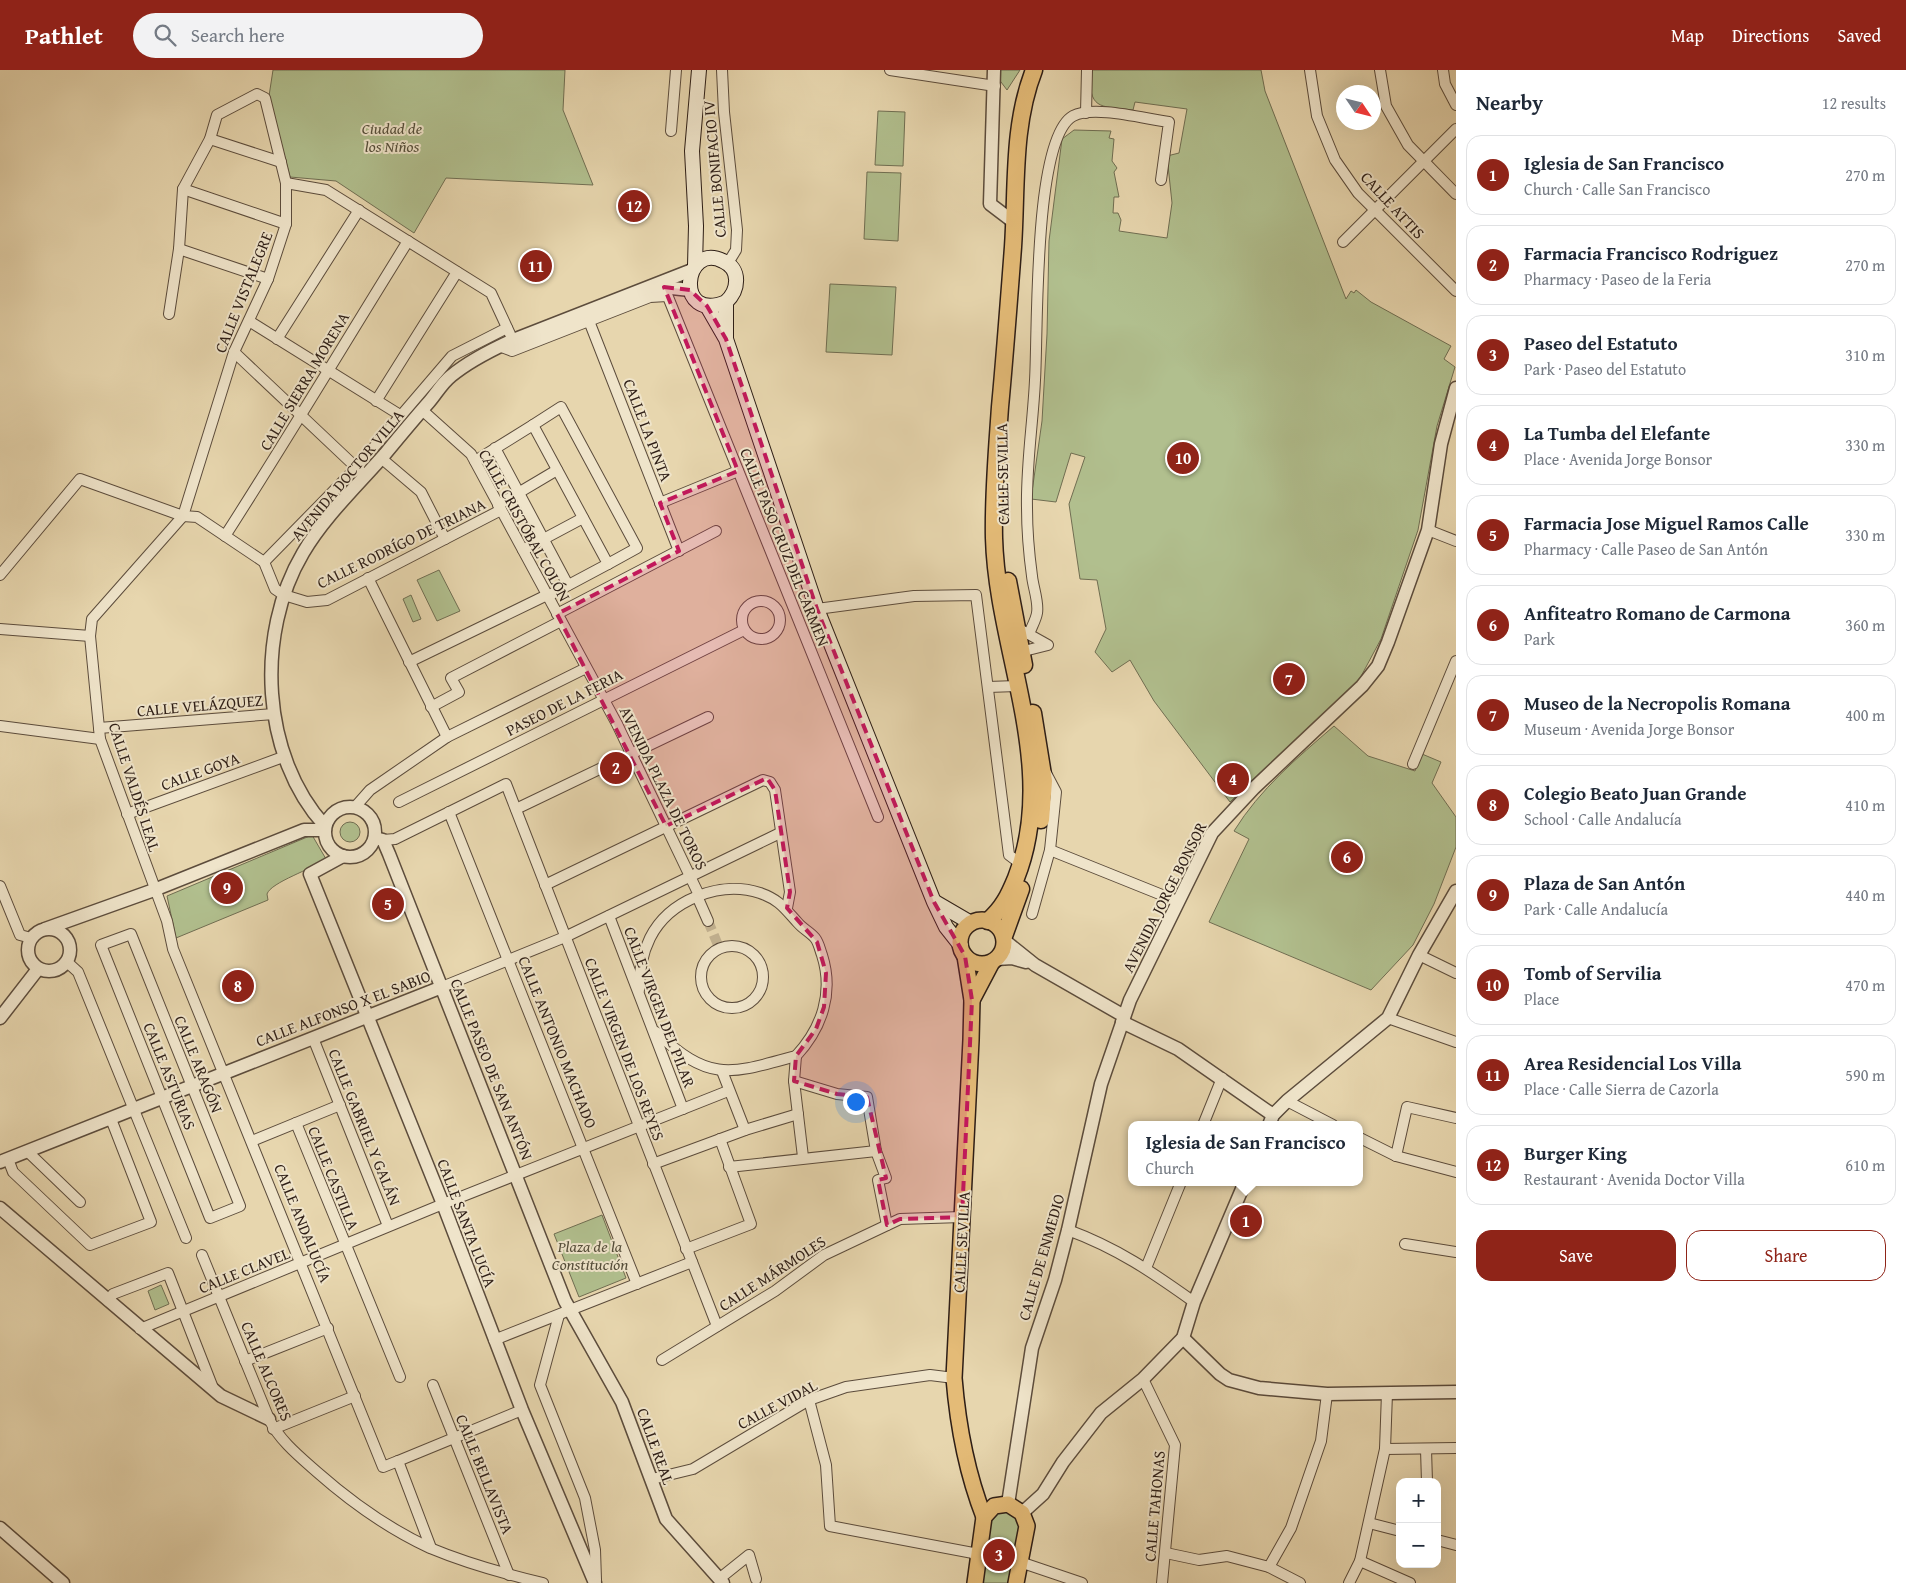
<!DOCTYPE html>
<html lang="en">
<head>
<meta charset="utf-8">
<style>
  :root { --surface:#fff; --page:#f2f2f3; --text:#1f2937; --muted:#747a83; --line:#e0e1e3; --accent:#8f2418 }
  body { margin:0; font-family:"Gentium Book Plus",serif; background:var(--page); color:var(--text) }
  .controls { position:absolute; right:15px; bottom:15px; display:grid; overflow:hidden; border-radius:10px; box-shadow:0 5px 20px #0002 }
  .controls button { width:45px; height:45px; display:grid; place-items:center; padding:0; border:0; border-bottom:1px solid var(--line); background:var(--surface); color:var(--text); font:25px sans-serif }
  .compass { position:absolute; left:1336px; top:15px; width:45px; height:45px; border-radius:50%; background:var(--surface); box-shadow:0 5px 20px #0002; rotate:125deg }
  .you { position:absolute; left:855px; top:1031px; width:18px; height:18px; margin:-12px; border:4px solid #fff; border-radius:50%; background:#1a73e8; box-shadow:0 0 0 8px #1a73e833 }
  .badge { display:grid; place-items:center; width:32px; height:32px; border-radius:50%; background:var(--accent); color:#fff; font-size:16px; font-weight:700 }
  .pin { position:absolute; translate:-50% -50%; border:2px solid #fff; box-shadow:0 1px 5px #0006 }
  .popup { position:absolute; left:1128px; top:1051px; width:235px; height:65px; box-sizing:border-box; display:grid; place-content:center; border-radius:10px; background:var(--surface); filter:drop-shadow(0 1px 4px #0005); font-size:16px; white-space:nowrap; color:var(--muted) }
  .popup b { font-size:19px; color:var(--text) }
  .popup::after { content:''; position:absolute; left:50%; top:100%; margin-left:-10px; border:10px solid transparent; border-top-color:var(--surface) }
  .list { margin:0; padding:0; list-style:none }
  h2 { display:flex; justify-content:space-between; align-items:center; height:65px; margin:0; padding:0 20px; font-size:21px }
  h2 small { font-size:16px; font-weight:400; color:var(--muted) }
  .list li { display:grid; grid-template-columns:32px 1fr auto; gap:15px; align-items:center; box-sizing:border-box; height:80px; margin:0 10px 10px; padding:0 10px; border:1px solid var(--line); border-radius:15px }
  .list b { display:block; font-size:19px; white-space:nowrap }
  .list p { margin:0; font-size:16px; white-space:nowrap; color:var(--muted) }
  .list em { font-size:16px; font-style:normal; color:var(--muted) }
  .actions { display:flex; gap:10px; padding:15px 20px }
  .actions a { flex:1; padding:11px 0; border:1px solid var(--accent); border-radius:15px; text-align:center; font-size:18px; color:var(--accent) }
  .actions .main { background:var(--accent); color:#fff }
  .icon { flex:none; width:28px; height:28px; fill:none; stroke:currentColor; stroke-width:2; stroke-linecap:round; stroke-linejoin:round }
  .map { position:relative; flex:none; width:1456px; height:1513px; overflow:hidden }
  header { display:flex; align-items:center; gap:30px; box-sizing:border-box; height:70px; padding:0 25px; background:var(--accent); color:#fff }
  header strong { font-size:24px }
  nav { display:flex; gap:28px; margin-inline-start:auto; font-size:18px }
  .search { width:350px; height:45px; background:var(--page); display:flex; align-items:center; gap:12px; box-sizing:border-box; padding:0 18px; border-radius:28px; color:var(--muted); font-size:19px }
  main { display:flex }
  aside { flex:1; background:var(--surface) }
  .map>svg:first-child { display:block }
</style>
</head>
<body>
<header>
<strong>Pathlet</strong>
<div class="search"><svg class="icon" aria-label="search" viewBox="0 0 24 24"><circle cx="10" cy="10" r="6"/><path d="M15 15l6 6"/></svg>Search here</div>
<nav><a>Map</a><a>Directions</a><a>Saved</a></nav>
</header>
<main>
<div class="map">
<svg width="1456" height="1513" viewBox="0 0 1456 1513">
  <rect width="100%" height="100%" fill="#e7d6ae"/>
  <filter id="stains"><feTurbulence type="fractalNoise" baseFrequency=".004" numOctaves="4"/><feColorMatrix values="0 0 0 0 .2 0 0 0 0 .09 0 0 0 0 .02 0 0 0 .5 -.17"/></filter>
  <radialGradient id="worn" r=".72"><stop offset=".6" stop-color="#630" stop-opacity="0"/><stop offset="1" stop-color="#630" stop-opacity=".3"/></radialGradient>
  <g fill="#b1bf8e" stroke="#706e52">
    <path d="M273,0H565L563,40L593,115L446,108L414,163L336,111L290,107L269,26Z"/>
    <path d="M995,0H1020L1007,20L995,4Z"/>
    <path d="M1090,0H1261L1265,21L1346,229L1351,221L1354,223L1356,220L1371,232L1451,276L1444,289L1455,297L1437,356L1418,460L1381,569L1359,610L1230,732L1154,631L1130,590L1112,602L1095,582L1106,559L1097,510L1080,509L1069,434L1085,387L1071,383L1056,432L1031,429L1042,351L1047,264L1049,171L1062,69L1074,60L1111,61L1109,68L1114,69L1112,91L1117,98L1114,102L1119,127H1114L1113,143H1118L1121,150L1119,161L1167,168L1172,133L1167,86L1179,83L1187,39L1135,32L1133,40C1098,36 1089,40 1090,0Z"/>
    <path d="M878,41L905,42L903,96L875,95Z"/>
    <path d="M867,102L901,103L898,171L864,169Z"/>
    <path d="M830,214L896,217L892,285L826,282Z"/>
    <path d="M439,500L460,541L437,551L417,510Z"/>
    <path d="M411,525L421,549L413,552L403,529Z"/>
    <path d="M1334,656L1368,686L1415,701L1422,684L1441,692L1432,713L1456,747V777L1434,834L1413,875L1371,920L1209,852L1249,769L1234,761C1260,719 1297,688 1334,656Z"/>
    <circle cx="350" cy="762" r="10"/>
    <path d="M312,765L326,789C313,799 271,812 267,824L268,830L176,868L167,826Z"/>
    <path d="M602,1145L626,1208L579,1227L554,1164Z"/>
    <path d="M161,1215L169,1234L155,1240L148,1221Z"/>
    <path d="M1005,1439L1020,1451L1011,1513H978L988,1448Z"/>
  </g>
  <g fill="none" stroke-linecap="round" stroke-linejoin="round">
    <path stroke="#c2b190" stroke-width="10" stroke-dasharray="10 5" stroke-linecap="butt" d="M708,851L718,875"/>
    <g stroke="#5c4c3c" stroke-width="12">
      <g id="minor">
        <path d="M722,0L724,42L737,160L736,180L728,193"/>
        <path d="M890,0L995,16"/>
        <path d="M1310,0L1317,46L1335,90L1358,123L1456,221"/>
        <path d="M1380,0L1386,36L1408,75L1456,124"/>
        <path d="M1443,0L1445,14L1456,35"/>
        <path d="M1086,43L1087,0"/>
        <path d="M671,61L676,0"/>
        <path d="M210,69L281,92"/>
        <path d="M286,113L326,120L491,223L510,264"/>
        <path d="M183,119L286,154"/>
        <path d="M1343,172L1456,59"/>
        <path d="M179,179L268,209"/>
        <path d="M664,217L878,747"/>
        <path d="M169,244L179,179L183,119L210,69L217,45L257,24L265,28L286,113V154L268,209L234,282L183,446L92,549L90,566L99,658L100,669L167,851L173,879L383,1397L398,1391L431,1478"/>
        <path d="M249,251L400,345"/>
        <path d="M589,251L679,481"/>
        <path d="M277,269L359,140"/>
        <path d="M499,276L512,281L650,227L667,226"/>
        <path d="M234,282L361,402"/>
        <path d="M376,331L457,202"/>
        <path d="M422,340L471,384L617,654L699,825"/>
        <path d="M533,355L561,337L637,478L608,494"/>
        <path d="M495,378L568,515"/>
        <path d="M381,388L421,422L445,469"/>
        <path d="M475,391L533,355L608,494L548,526"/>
        <path d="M660,433L738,401"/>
        <path d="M498,435L557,400"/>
        <path d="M1428,460L1456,471"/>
        <path d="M225,466C288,368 347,269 408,171"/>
        <path d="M523,480L583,448"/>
        <path d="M264,492L357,397L452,286L507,258"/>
        <path d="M0,505L80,409L183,446L197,447L264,492L275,519L284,525L307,532L327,530L501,440"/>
        <path d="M368,508L447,667"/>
        <circle cx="761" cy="550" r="19"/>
        <path d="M817,539L914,526L976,525L1009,785L1021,794"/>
        <path d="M557,544L716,461"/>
        <path d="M0,559L90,566"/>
        <path d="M1029,564C1031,558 1036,550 1037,543C1039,532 1033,517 1032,506C1029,484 1027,461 1027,438C1026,395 1033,353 1035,310C1038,263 1033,68 1073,46C1094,35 1145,49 1169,52L1161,110"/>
        <path d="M1022,585L1028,580L1048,575L1023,561"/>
        <path d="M409,592L547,525"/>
        <path d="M988,617L1017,616"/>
        <path d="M431,637L459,622L451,608L561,551"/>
        <path d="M0,656L100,669"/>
        <path d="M99,658L274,644"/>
        <path d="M1413,694L1456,591"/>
        <path d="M1046,703L1056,722L1050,780L1177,831"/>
        <path d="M399,732L744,560"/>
        <path d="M355,737L370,720L447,667L586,598"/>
        <path d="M516,739L708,647"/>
        <path d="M449,742L637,1214"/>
        <path d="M127,744L283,687"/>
        <path d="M383,770L395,769L506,714L717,1256"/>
        <path d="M545,815L763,710L770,712L775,720L790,822L787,838"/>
        <path d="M0,816L20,865L31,868"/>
        <path d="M697,826L708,851"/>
        <path d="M1032,844L1050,780"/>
        <path d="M609,846L683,1039"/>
        <path d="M131,864L240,1136L210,1148L101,875Z"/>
        <circle cx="732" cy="907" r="31"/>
        <path d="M1419,885L1456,903"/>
        <path d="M67,892L78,902L186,1168"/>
        <path d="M442,917L565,867L780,763"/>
        <path d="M639,920C639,902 642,884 650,868C669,830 720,810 760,823C780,830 785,839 798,853C803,859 810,862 815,868C819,873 820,880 822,885C834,923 822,958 796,986"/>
        <path d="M1388,948L1456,972"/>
        <path d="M656,962C710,1013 730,1004 796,986"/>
        <path d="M313,968L388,1156"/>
        <path d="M796,986L794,1011L803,1087"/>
        <path d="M722,1001L745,1060"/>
        <path d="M794,1011L837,1024L867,1027L876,1081L886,1108L878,1110L887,1155"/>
        <path d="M1287,1031L1333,1055"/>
        <path d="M296,1053L400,1307"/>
        <path d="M1203,1055L1222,1008"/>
        <path d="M1360,1068L1396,1086L1456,1102"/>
        <path d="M252,1071L340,1035"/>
        <path d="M27,1081L80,1132"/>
        <path d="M1396,1086L1407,1037L1456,1048"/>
        <path d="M8,1089L13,1102L90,1175L151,1152L111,1049"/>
        <path d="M653,1094L745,1060L798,1044"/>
        <path d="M729,1097L876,1081"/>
        <path d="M1068,1160C1117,1178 1152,1202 1194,1232"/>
        <path d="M1405,1174L1456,1182"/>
        <path d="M686,1179L751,1154L720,1069"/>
        <path d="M202,1185L269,1349C279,1370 300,1387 317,1402C351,1432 389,1459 430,1478C466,1493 505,1504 543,1513"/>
        <path d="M1146,1198L1181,1112"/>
        <path d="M108,1231L113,1224L168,1203L213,1318"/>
        <path d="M559,1245L540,1315L585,1428L595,1480L596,1510"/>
        <path d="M140,1259L443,1134L728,1021"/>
        <path d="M494,1270L692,1192"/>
        <path d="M662,1290L775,1221L824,1185L900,1149L962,1147"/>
        <path d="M245,1291L328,1258"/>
        <path d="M1143,1309L1175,1375L1162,1513"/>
        <path d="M433,1315L509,1505"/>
        <path d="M809,1330L826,1395L830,1456L973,1483L979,1491"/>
        <path d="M273,1359L355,1326"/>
        <path d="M1385,1379L1456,1378"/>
        <path d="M1426,1379L1427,1412"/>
        <path d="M398,1391L522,1340"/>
        <path d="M652,1409L693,1399L809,1330L846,1317L930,1305L954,1308"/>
        <path d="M1369,1453L1400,1461"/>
        <path d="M1437,1470L1456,1475"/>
        <path d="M1166,1483L1199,1490L1227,1486L1269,1497L1300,1513"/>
        <path d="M1360,1491L1410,1513"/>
        <path d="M1020,1492L1082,1513"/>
        <path d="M1269,1497L1291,1458L1321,1371L1327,1324"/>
        <path d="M719,1509L749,1485L756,1509"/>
        <path d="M1349,1513L1360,1491L1385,1379L1387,1323"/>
      </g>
    </g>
    <g stroke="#5c4c3c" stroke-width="15">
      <g id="tertiary">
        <path d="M994,0L990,134L1015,153"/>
        <path d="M653,216L690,220"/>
        <circle cx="350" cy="762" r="25"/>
        <path d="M325,756C261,686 255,564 303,483C324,447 357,416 385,384C399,367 414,349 429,332C436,324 442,313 451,306C469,291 491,280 513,270L692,200"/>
        <path d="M375,768L383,770L389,784L565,1231L622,1332L666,1449L723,1513"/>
        <path d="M343,786L310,804L443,1134L522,1340L595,1513"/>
        <circle cx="49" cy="880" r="21"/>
        <path d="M45,859L154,820L304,760H325"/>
        <path d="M1005,871L1035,895L1124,946"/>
        <path d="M997,889L1012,888L1026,892"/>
        <path d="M0,948L38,899"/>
        <path d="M1122,952L1178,979L1273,1045"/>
        <path d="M1269,1055L1273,1045L1287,1031L1388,948L1419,885L1456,821"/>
        <path d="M0,1092L442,917"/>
        <path d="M0,1138L221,1326L269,1349"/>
        <path d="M1183,1268L1220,1304L1229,1310L1259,1318L1327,1324L1456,1322"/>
        <path d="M1008,1434L1032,1278L1055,1210L1068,1160L1101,1014L1130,930L1212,763L1254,718L1362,616L1378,596L1388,572L1428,460L1441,374L1456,318"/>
        <path d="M1022,1443L1043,1424L1063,1392L1101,1343L1143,1309L1183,1268L1194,1232L1245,1112"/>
        <path d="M0,1458L63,1513"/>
      </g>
    </g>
    <g stroke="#2e1e16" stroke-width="16">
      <g id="secondary">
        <path d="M695,196L696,156L692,81L699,0"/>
        <path d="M707,236L726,269L817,539L934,832L946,857L961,876"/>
        <path d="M726,267V232C739,220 741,199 723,191C683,171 674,254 726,232"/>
        <path d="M935,832L971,853"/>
      </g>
    </g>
    <g stroke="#2e1e16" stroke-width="18">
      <g id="primary">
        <circle cx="982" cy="872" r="22"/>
        <path d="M965,886L972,930L971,970L954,1308C958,1357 966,1401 984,1447"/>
        <path d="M972,930L992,892"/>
        <path d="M975,1513L984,1447L994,1436L1008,1434L1022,1443L1027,1456L1016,1513"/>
      </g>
    </g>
    <g stroke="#2e1e16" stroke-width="19">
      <g id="trunk">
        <path d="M1008,511L1024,595"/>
        <path d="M1033,643L1044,711L1041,750"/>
        <path d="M988,851C1003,838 1009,825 1016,808C1060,697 997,581 994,468C993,424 997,381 1000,337C1005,284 1009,230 1013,177C1017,118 1012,56 1034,0"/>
        <path d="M1004,866L1021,819"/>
      </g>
    </g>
    <use href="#minor" stroke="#efe4ca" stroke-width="10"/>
    <use href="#tertiary" stroke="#efe4ca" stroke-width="12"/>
    <use href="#secondary" stroke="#efe4ca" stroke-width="14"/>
    <use href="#primary" stroke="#e4bb77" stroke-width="15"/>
    <use href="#trunk" stroke="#e4bb77" stroke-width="16"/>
  </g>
  <path fill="#c2185b" fill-opacity="0.2" stroke="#c2185b" stroke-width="4" stroke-dasharray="10 6" stroke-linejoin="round" d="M664,217L690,220L707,236L726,269L817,539L934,832L965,886L972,930L962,1147L900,1149L887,1155L878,1110L886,1108L867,1027L837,1024L794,1011L796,986L816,959L824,937L826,903L817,872L787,838L790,822L775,720L767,708L666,756L557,544L679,481L660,433L738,401Z"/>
  <g text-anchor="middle" stroke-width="4" stroke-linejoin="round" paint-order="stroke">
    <g font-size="16" font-style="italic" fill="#554e3a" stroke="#efe4ca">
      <text x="392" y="64">Ciudad de<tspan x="392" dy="18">los Niños</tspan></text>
      <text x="590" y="1182">Plaza de la<tspan x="590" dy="18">Constitución</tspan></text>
    </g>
    <g font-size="16" fill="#2e1e16" stroke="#efe4ca">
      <text transform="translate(714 99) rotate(-95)" y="6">CALLE BONIFACIO IV</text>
      <text transform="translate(1393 135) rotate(47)" y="6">CALLE ATTIS</text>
      <text transform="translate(243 222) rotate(-68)" y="6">CALLE VISTALEGRE</text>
      <text transform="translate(304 311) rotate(-59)" y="6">CALLE SIERRA MORENA</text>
      <text transform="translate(648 360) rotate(69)" y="6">CALLE LA PINTA</text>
      <text transform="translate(1002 404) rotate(-91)" y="6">CALLE SEVILLA</text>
      <text transform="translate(347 405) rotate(-50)" y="6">AVENIDA DOCTOR VILLA</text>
      <text transform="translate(525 455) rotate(61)" y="6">CALLE CRISTÓBAL COLÓN</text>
      <text transform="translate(401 473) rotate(-26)" y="6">CALLE RODRÍGO DE TRIANA</text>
      <text transform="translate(785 477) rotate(68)" y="6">CALLE PASO CRUZ DEL CARMEN</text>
      <text transform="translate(564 632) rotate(-27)" y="6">PASEO DE LA FERIA</text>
      <text transform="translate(200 635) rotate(-5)" y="6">CALLE VELÁZQUEZ</text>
      <text transform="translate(200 701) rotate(-20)" y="6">CALLE GOYA</text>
      <text transform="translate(135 717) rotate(72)" y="6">CALLE VALDÉS LEAL</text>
      <text transform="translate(664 718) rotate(64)" y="6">AVENIDA PLAZA DE TOROS</text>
      <text transform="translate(1164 827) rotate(-63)" y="6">AVENIDA JORGE BONSOR</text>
      <text transform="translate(660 937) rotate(69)" y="6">CALLE VIRGEN DEL PILAR</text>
      <text transform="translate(343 938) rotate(-21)" y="6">CALLE ALFONSO X EL SABIO</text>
      <text transform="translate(558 972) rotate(68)" y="6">CALLE ANTONIO MACHADO</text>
      <text transform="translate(625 979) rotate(69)" y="6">CALLE VIRGEN DE LOS REYES</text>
      <text transform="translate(199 994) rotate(68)" y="6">CALLE ARAGÓN</text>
      <text transform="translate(492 999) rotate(68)" y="6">CALLE PASEO DE SAN ANTÓN</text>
      <text transform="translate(170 1006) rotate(68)" y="6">CALLE ASTURIAS</text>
      <text transform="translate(365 1057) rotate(68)" y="6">CALLE GABRIEL Y GALÁN</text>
      <text transform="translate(334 1108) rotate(68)" y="6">CALLE CASTILLA</text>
      <text transform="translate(303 1153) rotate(68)" y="6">CALLE ANDALUCÍA</text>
      <text transform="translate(467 1153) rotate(69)" y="6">CALLE SANTA LUCÍA</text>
      <text transform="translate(961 1172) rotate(-87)" y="6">CALLE SEVILLA</text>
      <text transform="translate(1041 1187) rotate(-74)" y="6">CALLE DE ENMEDIO</text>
      <text transform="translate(244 1200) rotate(-22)" y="6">CALLE CLAVEL</text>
      <text transform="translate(772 1203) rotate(-33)" y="6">CALLE MÁRMOLES</text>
      <text transform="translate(267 1301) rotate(67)" y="6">CALLE ALCORES</text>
      <text transform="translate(777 1334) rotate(-28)" y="6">CALLE VIDAL</text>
      <text transform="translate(656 1376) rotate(70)" y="6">CALLE REAL</text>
      <text transform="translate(485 1404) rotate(68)" y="6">CALLE BELLAVISTA</text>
      <text transform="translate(1154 1436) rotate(-85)" y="6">CALLE TAHONAS</text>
    </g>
  </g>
  <rect width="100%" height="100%" filter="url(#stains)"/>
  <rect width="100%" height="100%" fill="url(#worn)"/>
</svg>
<div class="controls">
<button>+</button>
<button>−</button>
</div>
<svg class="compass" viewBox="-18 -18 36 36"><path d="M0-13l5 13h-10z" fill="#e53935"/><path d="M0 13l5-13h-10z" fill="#747a83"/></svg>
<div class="you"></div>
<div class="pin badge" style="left:1246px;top:1151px">1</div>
<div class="popup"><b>Iglesia de San Francisco</b>Church</div>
<div class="pin badge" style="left:616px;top:698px">2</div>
<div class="pin badge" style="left:999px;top:1485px">3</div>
<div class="pin badge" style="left:1233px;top:709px">4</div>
<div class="pin badge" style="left:388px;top:834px">5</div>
<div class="pin badge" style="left:1347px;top:787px">6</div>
<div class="pin badge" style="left:1289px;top:609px">7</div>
<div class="pin badge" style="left:238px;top:916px">8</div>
<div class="pin badge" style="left:227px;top:818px">9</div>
<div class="pin badge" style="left:1183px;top:388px">10</div>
<div class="pin badge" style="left:536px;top:196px">11</div>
<div class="pin badge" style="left:634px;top:136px">12</div>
</div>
<aside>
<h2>Nearby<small>12 results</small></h2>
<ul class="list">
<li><span class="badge">1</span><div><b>Iglesia de San Francisco</b><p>Church · Calle San Francisco</p></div><em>270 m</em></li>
<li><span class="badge">2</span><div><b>Farmacia Francisco Rodriguez</b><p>Pharmacy · Paseo de la Feria</p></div><em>270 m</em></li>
<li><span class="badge">3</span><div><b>Paseo del Estatuto</b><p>Park · Paseo del Estatuto</p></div><em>310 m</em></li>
<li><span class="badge">4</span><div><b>La Tumba del Elefante</b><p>Place · Avenida Jorge Bonsor</p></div><em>330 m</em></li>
<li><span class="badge">5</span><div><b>Farmacia Jose Miguel Ramos Calle</b><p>Pharmacy · Calle Paseo de San Antón</p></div><em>330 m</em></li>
<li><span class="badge">6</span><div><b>Anfiteatro Romano de Carmona</b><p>Park</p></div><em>360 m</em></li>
<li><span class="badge">7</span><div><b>Museo de la Necropolis Romana</b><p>Museum · Avenida Jorge Bonsor</p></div><em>400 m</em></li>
<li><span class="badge">8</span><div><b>Colegio Beato Juan Grande</b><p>School · Calle Andalucía</p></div><em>410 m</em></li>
<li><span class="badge">9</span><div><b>Plaza de San Antón</b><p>Park · Calle Andalucía</p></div><em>440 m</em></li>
<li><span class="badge">10</span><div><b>Tomb of Servilia</b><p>Place</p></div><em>470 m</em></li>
<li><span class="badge">11</span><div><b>Area Residencial Los Villa</b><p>Place · Calle Sierra de Cazorla</p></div><em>590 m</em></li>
<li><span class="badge">12</span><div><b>Burger King</b><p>Restaurant · Avenida Doctor Villa</p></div><em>610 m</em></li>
</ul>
<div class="actions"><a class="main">Save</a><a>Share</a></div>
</aside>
</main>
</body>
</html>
